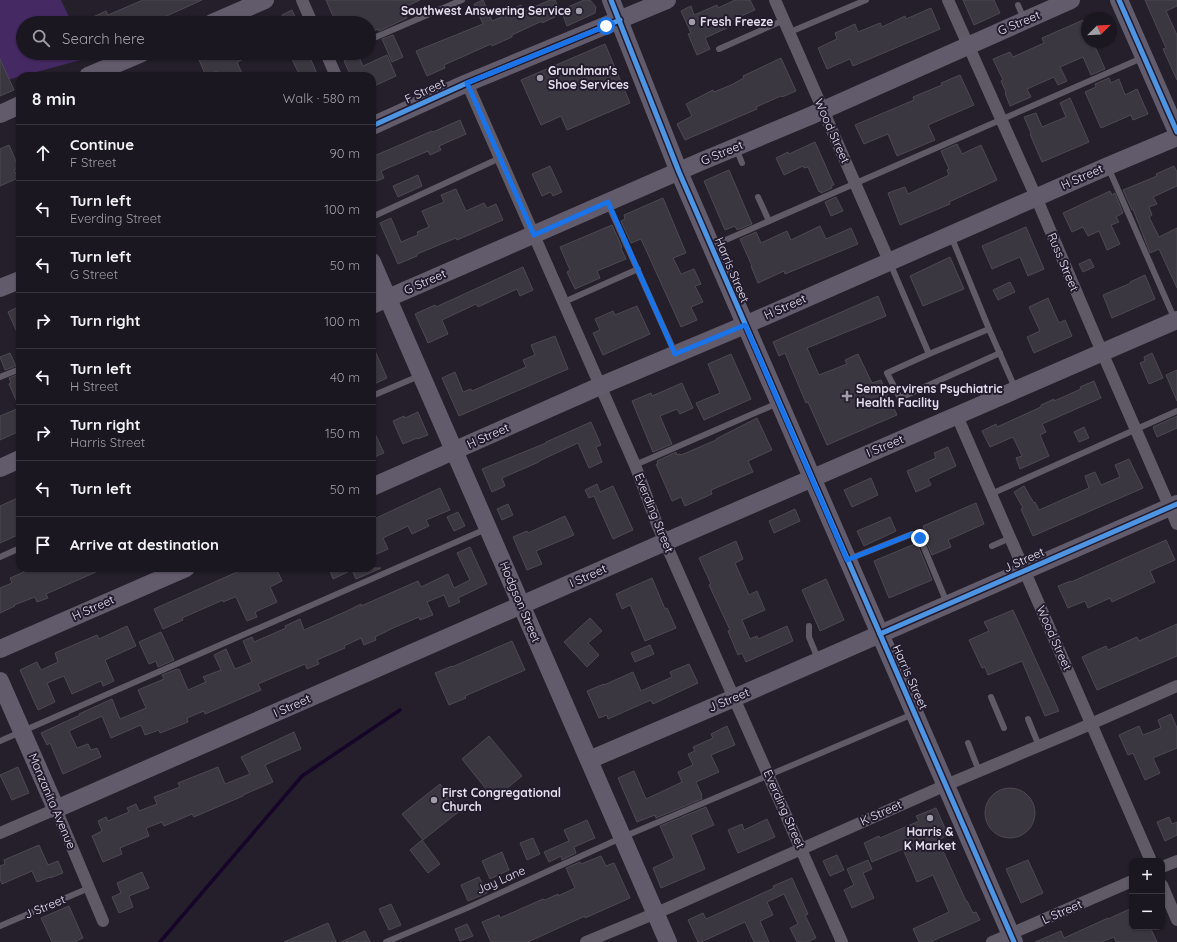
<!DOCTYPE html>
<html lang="en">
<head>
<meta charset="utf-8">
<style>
  :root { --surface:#1b1720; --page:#28242d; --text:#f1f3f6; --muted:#a09fa5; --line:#39363e }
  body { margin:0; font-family:Quicksand,sans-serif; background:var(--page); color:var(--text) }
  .controls { position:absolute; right:12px; bottom:12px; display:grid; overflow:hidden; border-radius:8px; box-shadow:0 1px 3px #0004 }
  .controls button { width:36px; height:36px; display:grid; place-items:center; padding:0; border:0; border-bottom:1px solid var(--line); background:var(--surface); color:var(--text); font:20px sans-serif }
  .compass { position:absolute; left:1081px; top:12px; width:36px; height:36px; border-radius:50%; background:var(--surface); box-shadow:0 1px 3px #0004; rotate:66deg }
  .stop { position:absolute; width:12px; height:12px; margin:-9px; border:3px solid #1a73e8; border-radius:50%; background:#fff }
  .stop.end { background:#1a73e8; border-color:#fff; box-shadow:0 1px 4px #0008 }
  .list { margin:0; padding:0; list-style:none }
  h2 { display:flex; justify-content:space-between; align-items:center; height:52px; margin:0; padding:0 16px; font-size:17px }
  h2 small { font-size:13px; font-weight:400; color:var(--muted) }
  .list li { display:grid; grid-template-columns:26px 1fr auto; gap:12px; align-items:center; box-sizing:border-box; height:56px; padding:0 16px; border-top:1px solid var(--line) }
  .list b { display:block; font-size:15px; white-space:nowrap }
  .list p { margin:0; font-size:13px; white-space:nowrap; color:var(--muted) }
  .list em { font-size:13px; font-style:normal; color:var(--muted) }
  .icon { flex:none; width:22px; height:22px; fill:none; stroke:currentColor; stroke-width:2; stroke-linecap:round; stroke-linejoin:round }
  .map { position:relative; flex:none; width:1177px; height:942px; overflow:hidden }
  .search { position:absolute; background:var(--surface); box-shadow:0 1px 3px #0004; left:16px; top:16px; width:360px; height:44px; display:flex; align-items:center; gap:10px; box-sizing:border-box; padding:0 14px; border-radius:22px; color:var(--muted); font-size:15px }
  .panel { position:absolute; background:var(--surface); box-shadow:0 1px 3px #0004; left:16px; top:72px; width:360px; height:500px; border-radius:12px }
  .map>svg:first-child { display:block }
</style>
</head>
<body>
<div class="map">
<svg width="1177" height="942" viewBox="0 0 1177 942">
  <rect width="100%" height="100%" fill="#241f2a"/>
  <path fill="#452963" d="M0,0H61L72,23H23V53H86L88,58L0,82Z"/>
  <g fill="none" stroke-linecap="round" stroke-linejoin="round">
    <path stroke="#170529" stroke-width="3.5" d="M160,942L302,776L400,710"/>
  </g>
  <g fill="#3b3740" stroke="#4d4953">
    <path d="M143,0H202L151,23H80L106,11L108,15Z"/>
    <path d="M326,0H420L403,8L407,18L379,31L378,29L369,33V23H336Z"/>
    <path d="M483,0L492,21L509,14L508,11L521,5L525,11L550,0H555L561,14L542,23V21L512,35V37L492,46L491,44L444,65L445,68L427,76L416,51L483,24L474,4Z"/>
    <path d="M584,0H590L596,7L595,13L567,26L561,10Z"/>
    <path d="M735,0H750L755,10L725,23L727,28L705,38L710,49L697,55L688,34L691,33L681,11L691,6L694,15L717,5L718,8Z"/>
    <path d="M963,0H994L1000,13L974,25Z"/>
    <path d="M1145,0H1177V6L1166,11L1177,35V80L1163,49L1166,48Z"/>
    <path d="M931,8L940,29L853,66L850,59L827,69L818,48L837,39L835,33L855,24L858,32L880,23L882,27L905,16L906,19Z"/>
    <path d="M292,10L298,23H285L282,15Z"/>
    <path d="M1083,20L1087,29V42H1093L1105,69L1091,75L1083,57L1060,67L1067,81L1058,85L1054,77L1027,89L1031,97L1010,106L1005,93L1006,92L1001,81L1003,80L993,59L1010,52L1013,57L1044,43L1042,38Z"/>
    <path d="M393,35L403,57L392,62L382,39Z"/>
    <path d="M605,44L630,103L567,130L561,116L541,125L521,80Z"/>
    <path d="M196,53H218L221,59L235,53H258L237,62L243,76H220L217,71L206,76Z"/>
    <path d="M289,53H308L318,76H300Z"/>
    <path d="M358,55L363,66L387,55L396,76L372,87V76H351L344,61Z"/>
    <path d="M781,58L796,91L782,97L781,96L756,107L757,109L685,140L677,124L692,116L686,104L713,90L714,92L731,85L744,78L743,76Z"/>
    <path d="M0,59L14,90L0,96Z"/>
    <path d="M960,75L974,105L928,125L935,140L897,156L888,134L864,144L855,125L914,100L913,97L942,85L941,83Z"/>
    <path d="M1109,78L1111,83L1119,79L1125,95L1137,89L1148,114L1133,120L1131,115L1101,128L1085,92L1096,87L1095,84Z"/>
    <path d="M1070,98L1089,142L1042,162L1030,134L1031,133L1024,117L1036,113L1042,127L1066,117L1060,103Z"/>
    <path d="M460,120L466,134L439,146L441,150L430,155L428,151L381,171L384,178L372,183V151L374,156L432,131L433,132Z"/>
    <path d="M815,142L834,185L831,186L832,188L821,193L820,191L819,192L808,167L804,168L803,166L784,175L776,158L788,152L789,154Z"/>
    <path d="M957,144L962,154L981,145L997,180L949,202L950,204L900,225L888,193L905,187L908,194L949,175L947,170L949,169L941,151Z"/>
    <path d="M9,145L19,168L14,170L18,178L0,186V149Z"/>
    <path d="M550,166L562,192L553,196L551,192L542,196L532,174Z"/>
    <path d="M1174,166L1177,172V186L1153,197L1157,204L1149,207L1152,215L1149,217L1159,237L1177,228V288L1159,249L1150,253L1133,209L1132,210L1123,190L1157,176L1156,174Z"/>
    <path d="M729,170L752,224L737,230L735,226L725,230L704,181Z"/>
    <path d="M418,175L422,186L398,197L393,186Z"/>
    <path d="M456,189L466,211L484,203L487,208L496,204L503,220L457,240L456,238L417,254V256L398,264L380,223L391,218L401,242L418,235L417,232L429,227L422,211L444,202L441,195Z"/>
    <path d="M1110,191L1112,195L1115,193L1123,213L1116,217L1119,222L1111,225L1120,244L1107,250L1099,231L1088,236L1083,227L1072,232L1063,213Z"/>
    <path d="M836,197L843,211L831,216L825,202Z"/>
    <path d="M663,198L686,253L673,258L681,274L694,269L701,284L695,286L703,302L691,307L697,320L681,327L641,239L631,243L621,221L625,219L624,215Z"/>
    <path d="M612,225L622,247L621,248L626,259L597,271L600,278L575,289L567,272L570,270L560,247Z"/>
    <path d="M820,226L826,239L851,228L858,244L785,274L784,271L758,283L751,266H752L740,239L756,232L761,243L787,231L791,240Z"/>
    <path d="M1026,227L1044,269L1028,276L1020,257L992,269L982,246Z"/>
    <path d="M950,257L964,289L923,306L910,276Z"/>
    <path d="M1090,259L1094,267L1083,272L1079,264Z"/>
    <path d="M523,267L533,290L520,296L517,289L478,307L476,304L442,320L448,334L428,343L415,314L435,305L436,307Z"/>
    <path d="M1145,275L1155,299L1112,318L1103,295L1131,283L1130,282Z"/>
    <path d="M1010,282L1015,292L998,300L993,290Z"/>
    <path d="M878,296L886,316L807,348L819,375L847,364L845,360L858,354L872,383L881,380L897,415L827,445L808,402L806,403L785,353L779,356L773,342Z"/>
    <path d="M1048,298L1059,323L1065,320L1072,336L1034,353L1027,337L1040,331L1029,307Z"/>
    <path d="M20,306V339L8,312Z"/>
    <path d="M637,306L650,334L603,355L593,333L600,330L595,319L613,311L615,315Z"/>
    <path d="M555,336L568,369L459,416L442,378L455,372L463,392L471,389L472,391L526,367L523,360L535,355L531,345Z"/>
    <path d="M372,344L387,378L372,385Z"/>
    <path d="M10,353L16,366L5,370L0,357Z"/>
    <path d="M1152,353L1163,378L1149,384L1140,363L1145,361L1144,357Z"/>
    <path d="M731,354L751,399L704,420L696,403L720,393L708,364Z"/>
    <path d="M1177,370V401L1166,375Z"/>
    <path d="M19,374L20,376V409L9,384L11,383L9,378Z"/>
    <path d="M1094,381L1101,398L1042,424L1046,432L1040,435L1049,456L1020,469L1016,458L1022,456L1013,437L990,447L982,431L996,424L997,427L1041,407V405L1054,399V401L1081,389L1080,387Z"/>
    <path d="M682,383L693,408L680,414L677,409L660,416L672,444L653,452L632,401L651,393L652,396Z"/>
    <path d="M17,409L20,417V431L0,440V416Z"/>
    <path d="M418,412L428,435L417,439V438L403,444L393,421L404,416L405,418Z"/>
    <path d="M1177,416V428L1157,437L1153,427Z"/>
    <path d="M757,418L772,450L748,461L753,472L711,490L712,494L685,506L681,497L672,501L656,464H658L657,461L676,452L677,455L680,454L681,455L716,440V439Z"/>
    <path d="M591,422L601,445L596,447L602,462L589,468L578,443L539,461V462L502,478L505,486L492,492L482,469L546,443V442Z"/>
    <path d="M372,427L384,453L372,458Z"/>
    <path d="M1084,427L1089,438L1079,442L1074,432Z"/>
    <path d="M948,447L956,466L928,479L931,485L916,492L907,471L936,458L934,453Z"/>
    <path d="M1129,459L1143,488L1033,536L1021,509L1023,508L1014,492L1024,486L1034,503L1035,502L1039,510L1089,488L1085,476L1095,472L1101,485L1120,477L1115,465Z"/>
    <path d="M871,478L878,495L852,507L844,490Z"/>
    <path d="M597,484L600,492L613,486L633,530L613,539L594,496L589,498L585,490Z"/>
    <path d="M440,488L450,510L426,520L429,526L412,534L408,526L383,538L388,549L372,556V520Z"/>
    <path d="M20,497V534L0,543V506Z"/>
    <path d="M976,503L984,524L948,540L951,547L932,555L925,539L928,538L923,526Z"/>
    <path d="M508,504L513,515L502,520L497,509Z"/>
    <path d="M795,509L800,521L774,533L769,521Z"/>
    <path d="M458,512L465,526L454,531L447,517Z"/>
    <path d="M565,516L574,535L536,551L542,564L527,570L513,537L527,531L528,533Z"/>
    <path d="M890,517L896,531L864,546L857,531Z"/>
    <path d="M1166,540L1175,560L1150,571L1155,582L1112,602L1110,598L1088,608L1085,601L1068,608L1058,586L1071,581V582Z"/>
    <path d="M736,541L743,559L735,563L749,595L757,591L765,610L742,620L750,639L757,636L758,639L787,626L793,641L746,662L742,653L738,655L728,631L730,630L709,585L711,584L699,558Z"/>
    <path d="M917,543L932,580L889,598L874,561Z"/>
    <path d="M470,547L487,584L458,598L460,602L449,607L444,595L427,602L433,615L420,620L419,617L393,628L375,637L376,640L364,645L361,638L344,646L345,648L317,660L319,664L307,669L305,664L258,684L261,690L205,714L204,711L187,718L188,722L160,733L159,730L145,735L141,725L111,738L102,716L69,731L77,748L88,744L91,750L97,748L101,757L63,774L50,743L47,745L41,733L80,715L79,714L112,699L120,719L146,708L138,690L164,679L162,675L177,669L178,670L179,669L188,690L206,682L203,677L221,670L214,655L226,649L235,669L252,662L243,641L252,637L254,642L286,628L285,626L300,619L304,630L347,611L361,604V606L418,581L421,587L448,574L454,588L470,580L457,553Z"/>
    <path d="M22,568H105L46,594L48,598L37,602L35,597L14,605L15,606L0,613V588L12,583L10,578L24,572Z"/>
    <path d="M246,568H276L282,581L270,587L277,602L255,612L257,617L247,621L236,597H235L223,602V600L182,618L183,620L163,629L154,609Z"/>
    <path d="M329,568H381L356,579L352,570L333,579Z"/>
    <path d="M652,578L665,609L667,608L676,628L645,641L630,605L622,609L616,594Z"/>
    <path d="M826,579L844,620L820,631L802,590Z"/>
    <path d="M1013,610L1059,711L1045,716L1022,661L988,675L985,667L982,668L969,640L989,631L984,622Z"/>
    <path d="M590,618L602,631L588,643L599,655L587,667L564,642Z"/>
    <path d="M1177,624V656L1097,690L1082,657L1106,646L1108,650L1137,637L1139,641Z"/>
    <path d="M127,626L136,646L105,660L114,681L103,686L101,681L72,694L64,676L47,683L55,702L38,710L20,670L37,662L41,670L58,662L55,653L97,635L99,639Z"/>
    <path d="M161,632L174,660L158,667L156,661L149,664L139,642Z"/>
    <path d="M512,641L525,670L465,696L466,698L449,705L435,673L452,666V667Z"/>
    <path d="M650,645L654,654L635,662L631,653Z"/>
    <path d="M689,664L698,683L653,704L651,700L608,719L607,715L599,718L587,691L604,684V685L633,672L641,691L672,677L670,672Z"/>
    <path d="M1171,714L1177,728V748L1153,758L1160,773L1145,780L1133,753L1128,755L1119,735L1139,726L1143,735L1161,728L1158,720Z"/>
    <path d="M727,726L735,745L711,755L719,772L696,782L702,795H701L702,799L656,818L655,815L637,822L618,778L634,771L646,799L678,784L682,782L678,772L693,765L688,754L695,751L693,747L713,738L711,734Z"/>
    <path d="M294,732L301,749L265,765L273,782L243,795V796L194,817L192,814L164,826L162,822L146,828L149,836L120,848L122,854L103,862L92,836L102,831L98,821L106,817L108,821L129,812L127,808L136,804L139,811L157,804L154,797L180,787L178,783L218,767L225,784L250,774L241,757Z"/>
    <path d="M489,736L522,776L494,799L462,759Z"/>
    <path d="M18,767L29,793L12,800L0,775Z"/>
    <path d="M440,784L461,810L423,840L402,814Z"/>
    <circle cx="1010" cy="813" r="25"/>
    <path d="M706,807L714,825L691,835L705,869L661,888L653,868L674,858L660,826Z"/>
    <path d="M936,808L948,835L938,840L966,901H967L973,913L976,912L980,920L930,942H919L913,929L949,912L933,875L917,882L903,849L872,862L864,843L879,836L880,838L919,821L916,816Z"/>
    <path d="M1169,817L1172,824L1177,822V835L1165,841L1157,822Z"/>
    <path d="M767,819L775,837L738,853L728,830L742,824L744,830Z"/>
    <path d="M587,820L595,838L574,847L576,853L562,860L561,856L549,862L544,852L569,841L564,830Z"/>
    <path d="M533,838L540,854L527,860L520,843Z"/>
    <path d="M422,840L440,864L428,873L410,850Z"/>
    <path d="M39,845L48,865L58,861L63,873L50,878V877L37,882L32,871L2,884L0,879V866L5,864L4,860Z"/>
    <path d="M502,852L509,870L490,879L482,861Z"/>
    <path d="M837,855L844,870L830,876L823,861Z"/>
    <path d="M601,856L606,866L614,863L630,898L585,918V916L528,942H491L482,922L499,915L500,918L543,899L545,900L558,894V896L575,888L566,868L580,862L581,864Z"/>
    <path d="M868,860L872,869L863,873L874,898L852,908L844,890L854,885L847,869Z"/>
    <path d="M1028,860L1043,893L1021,903L1006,869Z"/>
    <path d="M142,872L149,888L129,896L133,907L119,913L112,897L121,893L117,883Z"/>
    <path d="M479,877L487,893L468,901L461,885Z"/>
    <path d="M792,878L808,914L805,915L816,938L807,942H797L790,928L798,924L784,894L767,902L773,915L760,921L769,942H754L745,922L701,942H698L688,920L703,913L706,919L774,888L773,886Z"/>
    <path d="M391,904L401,925L389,930L379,909Z"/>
    <path d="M69,906L83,938L74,942H52L41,918Z"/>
    <path d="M1132,908V927H1150L1157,942H1116L1114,937L1102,942H1035L1061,931L1064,938L1108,918V919Z"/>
    <path d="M328,923L336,942H284Z"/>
    <path d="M467,924L473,936L460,941L455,929Z"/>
    <path d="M365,931L370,942H341Z"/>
  </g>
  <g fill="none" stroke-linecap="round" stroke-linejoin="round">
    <g stroke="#5f5a66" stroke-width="6">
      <path d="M1018,5L1024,19"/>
      <path d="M790,32L866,0"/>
      <path d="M369,40L462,0"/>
      <path d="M719,49L784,20"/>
      <path d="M328,58L340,53"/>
      <path d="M736,148L742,163"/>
      <path d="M1108,167L1175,320"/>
      <path d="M758,197L769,221"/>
      <path d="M608,204L675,353"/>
      <path d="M372,217L500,158"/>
      <path d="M951,236L989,329"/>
      <path d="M712,246L1142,58"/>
      <path d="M890,263L929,354L989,329L1015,388"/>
      <path d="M564,302L638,269"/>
      <path d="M929,354L887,373L900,398L1000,353"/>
      <path d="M0,377L20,369"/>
      <path d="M372,396L419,376"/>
      <path d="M635,465L778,403"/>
      <path d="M991,494L1177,411"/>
      <path d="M992,546L1010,538"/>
      <path d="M0,557L20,548"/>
      <path d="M849,559L912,534L920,538L947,603"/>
      <path d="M809,626V637L818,659"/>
      <path d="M991,697L1004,728"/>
      <path d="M1028,719L1039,746"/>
      <path d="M0,741L486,529"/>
      <path d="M968,743L979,771"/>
      <path d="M0,926L89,888"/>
      <path d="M386,942L467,908L623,837L913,714"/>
    </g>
    <g stroke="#5f5a66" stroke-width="12">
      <path d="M302,0L312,23"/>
      <path d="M775,0L889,261"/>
      <path d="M948,0L1036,197L1102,352L1177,524"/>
      <path d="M326,53L336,76"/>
      <path d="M467,83L635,465L657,524L842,942"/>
      <path d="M957,416L1151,861"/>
      <path d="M0,833L56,809L103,921"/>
      <path d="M1162,867L1177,861"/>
      <path d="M1162,885L1177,920"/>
      <path d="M586,942L668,908L946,785L1077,730L1177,686"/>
      <path d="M992,942L1132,881"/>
    </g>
    <g stroke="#625b6b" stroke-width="18">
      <path d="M611,0L679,172L1014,942"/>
      <path d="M1119,0L1177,132"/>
      <path d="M212,23L265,0"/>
      <path d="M88,76L142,53"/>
      <path d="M0,114L20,105"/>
      <path d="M372,126L467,83L667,0"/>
      <path d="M372,262L668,942"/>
      <path d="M0,288L20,280"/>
      <path d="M372,305L700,162L810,116L1071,0"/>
      <path d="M0,468L20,459"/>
      <path d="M372,487L600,386L745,325L1108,166L1177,137"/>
      <path d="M0,649L186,568"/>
      <path d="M0,681L56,809L665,542L1177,320"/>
      <path d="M589,760L734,698L1177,504"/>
    </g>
    <g stroke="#231b2e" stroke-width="8">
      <g id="cycleway">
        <path d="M611,0L679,172L1014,942"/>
        <path d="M1119,0L1177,132"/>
        <path d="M372,126L467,83L620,20"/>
        <path d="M880,634L1177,504"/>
      </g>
    </g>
    <use href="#cycleway" stroke="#4d94e3" stroke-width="5"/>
  </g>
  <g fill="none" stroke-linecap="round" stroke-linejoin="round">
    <path stroke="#1a73e8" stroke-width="5" d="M606,26L467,83L534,235L608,202L675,354L745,325L847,560L912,534L920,538"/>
  </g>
  <g fill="#a19ca8" stroke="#231b2e" stroke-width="1.5">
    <circle cx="579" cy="11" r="4"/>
    <circle cx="692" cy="22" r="4"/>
    <circle cx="540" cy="78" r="4"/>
    <path d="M845 390h4v4h4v4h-4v4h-4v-4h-4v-4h4z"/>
    <circle cx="434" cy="800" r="4"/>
    <circle cx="930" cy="818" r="4"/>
  </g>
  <g text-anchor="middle" stroke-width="4" stroke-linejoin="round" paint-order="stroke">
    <g font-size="12" font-weight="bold" fill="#e4dfec" stroke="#231b2e" text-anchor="start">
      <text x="571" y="15" text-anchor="end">Southwest Answering Service</text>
      <text x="700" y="26">Fresh Freeze</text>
      <text x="548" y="75">Grundman's<tspan x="548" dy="14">Shoe Services</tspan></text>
      <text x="856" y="393">Sempervirens Psychiatric<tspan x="856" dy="14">Health Facility</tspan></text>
      <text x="442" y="797">First Congregational<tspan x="442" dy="14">Church</tspan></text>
      <text x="930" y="836" text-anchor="middle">Harris &amp;<tspan x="930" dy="14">K Market</tspan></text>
    </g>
    <g font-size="12" fill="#e4dfec" stroke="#231b2e">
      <text transform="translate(1019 23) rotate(-23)" y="4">G Street</text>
      <text transform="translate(425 91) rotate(-25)" y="4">F Street</text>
      <text transform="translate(832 131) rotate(66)" y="4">Wood Street</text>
      <text transform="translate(722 153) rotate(-23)" y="4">G Street</text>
      <text transform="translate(1082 177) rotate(-24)" y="4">H Street</text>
      <text transform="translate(1063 262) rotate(67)" y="4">Russ Street</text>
      <text transform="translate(732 270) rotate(67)" y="4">Harris Street</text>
      <text transform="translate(425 282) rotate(-24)" y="4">G Street</text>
      <text transform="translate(785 307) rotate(-24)" y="4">H Street</text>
      <text transform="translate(488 436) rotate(-24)" y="4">H Street</text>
      <text transform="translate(885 446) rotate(-23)" y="4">I Street</text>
      <text transform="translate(654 513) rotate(68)" y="4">Everding Street</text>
      <text transform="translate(1024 560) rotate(-24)" y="4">J Street</text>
      <text transform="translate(588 576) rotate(-24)" y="4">I Street</text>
      <text transform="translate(520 602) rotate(67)" y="4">Hodgson Street</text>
      <text transform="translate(93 608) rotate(-24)" y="4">H Street</text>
      <text transform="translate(1054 638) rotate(66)" y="4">Wood Street</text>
      <text transform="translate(910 677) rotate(66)" y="4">Harris Street</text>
      <text transform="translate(729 700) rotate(-23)" y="4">J Street</text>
      <text transform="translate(292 706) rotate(-24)" y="4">I Street</text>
      <text transform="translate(52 801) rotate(67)" y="4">Manzanita Avenue</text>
      <text transform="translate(784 809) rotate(66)" y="4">Everding Street</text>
      <text transform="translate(881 813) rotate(-24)" y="4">K Street</text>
      <text transform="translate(501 880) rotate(-24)" y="4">Jay Lane</text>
      <text transform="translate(45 907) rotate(-23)" y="4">J Street</text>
      <text transform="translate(1062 912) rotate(-24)" y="4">L Street</text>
    </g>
  </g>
</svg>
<div class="controls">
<button>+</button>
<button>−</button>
</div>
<svg class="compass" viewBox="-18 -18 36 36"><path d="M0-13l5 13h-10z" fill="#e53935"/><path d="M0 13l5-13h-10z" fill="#a09fa5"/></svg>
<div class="stop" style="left:606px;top:26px"></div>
<div class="stop end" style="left:920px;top:538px"></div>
<div class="search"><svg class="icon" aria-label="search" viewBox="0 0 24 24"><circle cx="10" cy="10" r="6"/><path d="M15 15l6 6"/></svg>Search here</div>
<section class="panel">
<h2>8 min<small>Walk · 580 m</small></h2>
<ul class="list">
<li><svg class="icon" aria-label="ahead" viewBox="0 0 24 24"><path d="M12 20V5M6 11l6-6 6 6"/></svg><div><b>Continue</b><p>F Street</p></div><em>90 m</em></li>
<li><svg class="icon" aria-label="left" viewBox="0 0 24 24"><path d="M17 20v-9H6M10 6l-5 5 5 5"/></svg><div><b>Turn left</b><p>Everding Street</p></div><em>100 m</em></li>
<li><svg class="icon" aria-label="left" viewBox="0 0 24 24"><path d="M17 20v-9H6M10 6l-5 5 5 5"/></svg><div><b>Turn left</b><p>G Street</p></div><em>50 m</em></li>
<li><svg class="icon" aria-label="right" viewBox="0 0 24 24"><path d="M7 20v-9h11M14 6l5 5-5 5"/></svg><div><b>Turn right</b></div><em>100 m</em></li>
<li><svg class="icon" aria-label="left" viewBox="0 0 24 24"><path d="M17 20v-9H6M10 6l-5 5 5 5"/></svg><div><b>Turn left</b><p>H Street</p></div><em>40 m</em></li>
<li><svg class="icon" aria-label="right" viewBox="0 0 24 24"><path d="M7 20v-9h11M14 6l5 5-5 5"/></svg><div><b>Turn right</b><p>Harris Street</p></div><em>150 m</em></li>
<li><svg class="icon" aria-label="left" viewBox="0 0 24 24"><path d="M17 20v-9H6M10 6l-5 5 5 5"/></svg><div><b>Turn left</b></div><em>50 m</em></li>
<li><svg class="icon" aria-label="arrive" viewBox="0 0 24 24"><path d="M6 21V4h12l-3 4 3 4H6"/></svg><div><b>Arrive at destination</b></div></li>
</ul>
</section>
</div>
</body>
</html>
